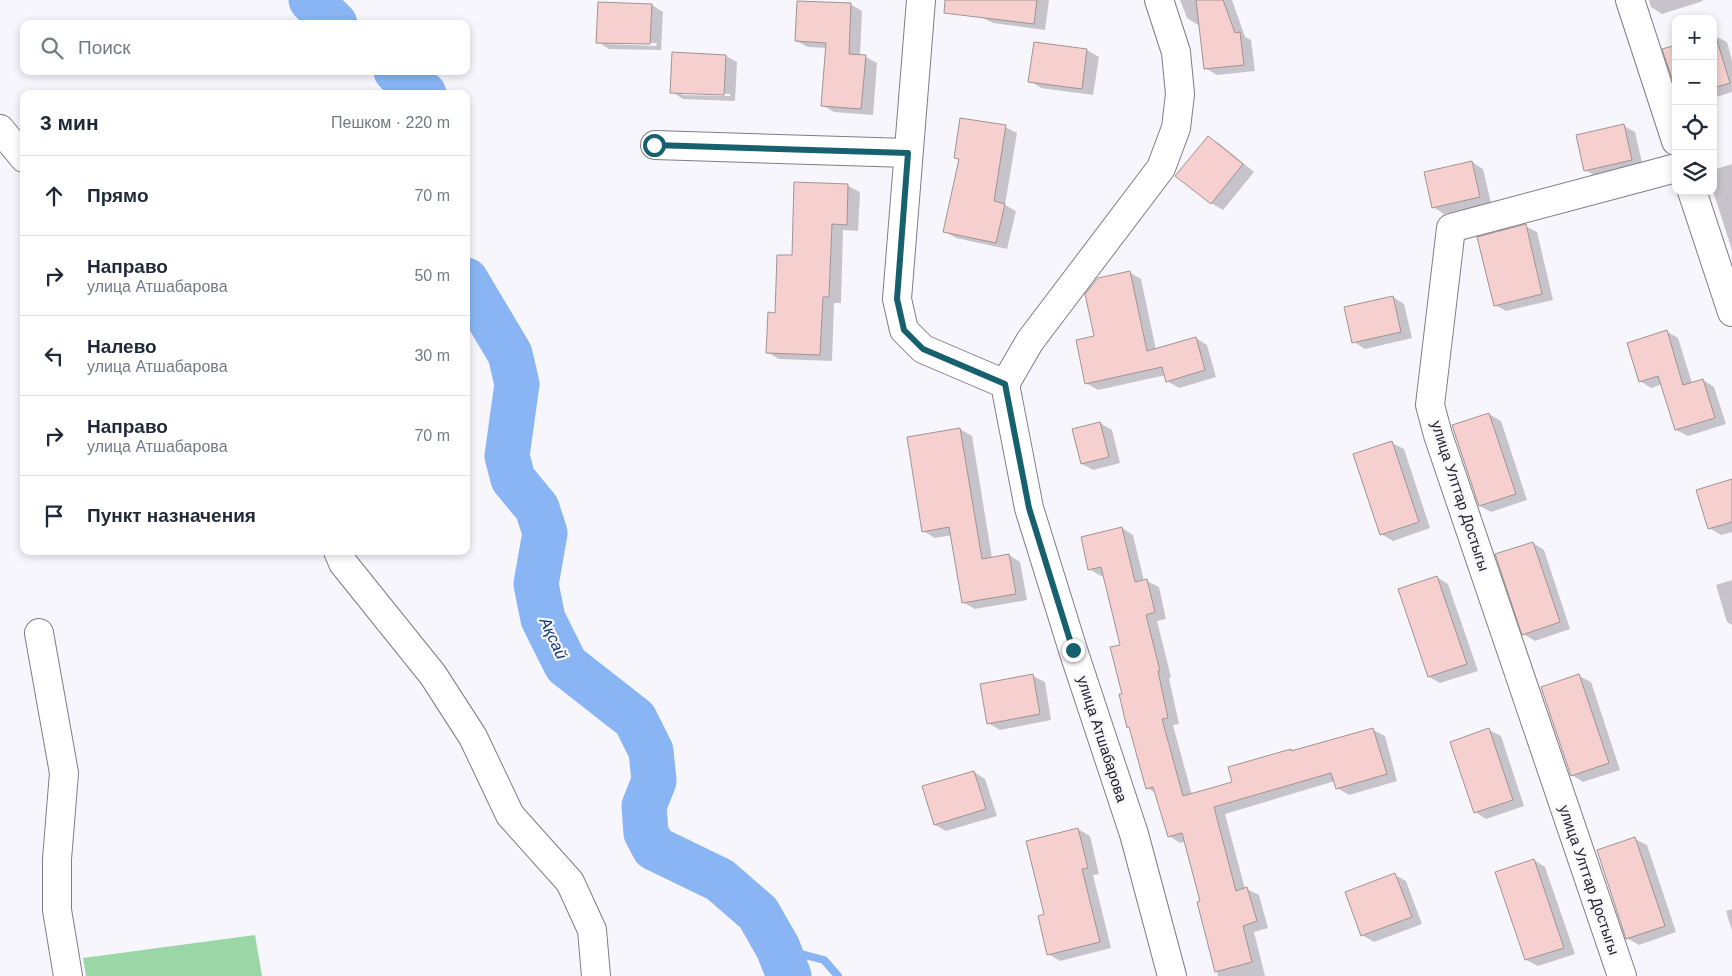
<!DOCTYPE html>
<html lang="ru">
<head>
<meta charset="utf-8">
<style>
  :root { --surface:#fff; --page:#f6f6f7; --text:#1f2937; --muted:#747a83; --line:#e0e1e3 }
  body { margin:0; font-family:Arial,sans-serif; background:var(--page); color:var(--text) }
  .controls { position:absolute; right:15px; top:15px; display:grid; overflow:hidden; border-radius:10px; box-shadow:0 2px 8px #0003 }
  .controls button { width:45px; height:45px; display:grid; place-items:center; padding:0; border:0; border-bottom:1px solid var(--line); background:var(--surface); color:var(--text); font:25px sans-serif }
  .stop { position:absolute; width:15px; height:15px; margin:-11px; border:4px solid #17616f; border-radius:50%; background:#fff }
  .stop.end { background:#17616f; border-color:#fff; box-shadow:0 1px 5px #0008 }
  .list { margin:0; padding:0; list-style:none }
  h2 { display:flex; justify-content:space-between; align-items:center; height:65px; margin:0; padding:0 20px; font-size:21px }
  h2 small { font-size:16px; font-weight:400; color:var(--muted) }
  .list li { display:grid; grid-template-columns:32px 1fr auto; gap:15px; align-items:center; box-sizing:border-box; height:80px; padding:0 20px; border-top:1px solid var(--line) }
  .list b { display:block; font-size:19px; white-space:nowrap }
  .list p { margin:0; font-size:16px; white-space:nowrap; color:var(--muted) }
  .list em { font-size:16px; font-style:normal; color:var(--muted) }
  .icon { flex:none; width:28px; height:28px; fill:none; stroke:currentColor; stroke-width:2; stroke-linecap:round; stroke-linejoin:round }
  .map { position:relative; flex:none; width:1732px; height:976px; overflow:hidden }
  .search { position:absolute; background:var(--surface); box-shadow:0 2px 8px #0003; left:20px; top:20px; width:450px; height:55px; display:flex; align-items:center; gap:12px; box-sizing:border-box; padding:0 18px; border-radius:10px; color:var(--muted); font-size:19px }
  .panel { position:absolute; background:var(--surface); box-shadow:0 2px 8px #0003; left:20px; top:90px; width:450px; height:465px; border-radius:10px }
  .map>svg:first-child { display:block }
</style>
</head>
<body>
<div class="map">
<svg width="1732" height="976" viewBox="0 0 1732 976">
  <rect width="100%" height="100%" fill="#f8f6fd"/>
  <path fill="#9bd6a7" d="M255,935L262,976H86L83,958Z"/>
  <g fill="#0003" fill-rule="evenodd">
    <path d="M984,0H1049L1045,30L993,23L981,17Z"/>
    <path d="M1180,0H1232L1245,37L1251,40L1255,71L1217,75L1205,68L1200,24L1198,25L1187,18Z"/>
    <path d="M1649,0H1702L1703,1L1662,14L1651,7Z"/>
    <path d="M850,4L862,11L860,56L866,57L877,63L873,115L834,112L822,105L827,48L808,47L796,41Z"/>
    <path d="M652,5L663,12L661,50L609,49L598,42ZM608,42L657,43L656,46L608,44Z"/>
    <path d="M1713,35L1727,42L1732,61V92L1713,98Z"/>
    <path d="M1035,43L1087,50L1099,57L1093,95L1041,88L1030,81Z"/>
    <path d="M726,56L737,62L735,101L683,99L672,92ZM682,92L730,94V96L682,95Z"/>
    <path d="M1624,126L1635,132L1643,167L1597,177L1585,170Z"/>
    <path d="M1005,127L1017,133L1005,205L1016,211L1007,249L956,238L944,231L960,160L955,157Z"/>
    <path d="M1208,137L1220,144L1254,172L1223,210L1211,203L1177,176Z"/>
    <path d="M1472,162L1483,169L1491,203L1444,214L1433,207Z"/>
    <path d="M1732,164V250L1713,191V170Z"/>
    <path d="M796,184L848,186L860,192L858,231L843,230L841,303H834L832,361L779,359L767,352L776,314L793,256Z"/>
    <path d="M1525,226L1537,232L1553,300L1506,311L1495,305Z"/>
    <path d="M1129,272L1141,279L1156,350L1196,338L1207,345L1216,377L1179,388L1167,381L1166,375L1098,390L1086,383L1096,337Z"/>
    <path d="M1393,297L1404,304L1412,338L1365,349L1354,342Z"/>
    <path d="M1666,331L1678,338L1692,383L1703,380L1714,387L1726,424L1688,436L1676,430L1662,384L1651,388L1640,381Z"/>
    <path d="M1489,414L1501,421L1527,500L1491,512L1480,506Z"/>
    <path d="M1100,423L1112,430L1120,463L1093,470L1082,464Z"/>
    <path d="M960,429L972,436L992,558L1009,555L1020,562L1027,600L975,609L964,603L952,535L935,538L923,531L909,438Z"/>
    <path d="M1392,443L1404,449L1430,528L1393,541L1381,534Z"/>
    <path d="M1732,480V532L1721,535L1709,528Z"/>
    <path d="M1122,528L1133,535L1144,581H1147L1159,587L1166,619L1157,621L1171,677L1169,678L1179,724L1173,725L1192,795L1233,783L1290,750L1293,752L1373,730L1385,736L1397,781L1349,795L1337,788L1335,781L1225,814L1245,889H1247L1259,895L1268,928L1254,932L1265,976H1218L1185,842L1180,843L1169,836L1156,793L1147,788L1130,728L1128,727L1123,695L1121,646L1104,575L1101,576L1089,569Z"/>
    <path d="M1533,543L1544,550L1570,629L1535,641L1523,634Z"/>
    <path d="M1437,577L1448,584L1478,671L1440,683L1429,677Z"/>
    <path d="M1732,580V625L1727,622L1716,585Z"/>
    <path d="M1033,676L1045,682L1051,720L1000,730L988,723Z"/>
    <path d="M1579,676L1591,682L1620,770L1583,782L1572,775Z"/>
    <path d="M1489,730L1501,736L1524,806L1486,819L1475,812Z"/>
    <path d="M974,772L985,779L997,816L946,831L935,825Z"/>
    <path d="M1078,829L1090,836L1099,874L1093,875L1111,948L1060,961L1048,954L1045,915Z"/>
    <path d="M1635,839L1647,845L1676,932L1639,945L1627,938Z"/>
    <path d="M1534,860L1545,867L1575,954L1538,966L1526,960Z"/>
    <path d="M1395,875L1406,881L1422,924L1374,942L1362,935Z"/>
    <path d="M1732,909V931L1726,911Z"/>
  </g>
  <g fill="none" stroke-linecap="round" stroke-linejoin="round">
    <path stroke="#89b5f5" stroke-width="8" d="M778,948L824,960L838,976"/>
    <g stroke="#89b5f5" stroke-width="45">
      <path d="M311,0L335,24"/>
      <path d="M396,71L424,94"/>
      <path d="M466,280L510,354L517,384L507,456L513,479L537,508L545,533L536,584L543,619L566,665L635,719L651,751L654,781L644,806L646,833L654,848L720,880L758,913L778,948L789,976"/>
    </g>
  </g>
  <g fill="#f5d0ce" stroke="#a19392">
    <path d="M945,0H1037L1034,24L944,13Z"/>
    <path d="M1196,0H1223L1235,33L1240,32L1244,65L1204,69Z"/>
    <path d="M797,1L851,3L849,54L866,55L861,109L821,106L826,43L795,41Z"/>
    <path d="M598,2L652,4L650,44L596,43Z"/>
    <path d="M1713,34H1715L1730,83L1713,88Z"/>
    <path d="M1034,42L1087,49L1082,89L1028,82Z"/>
    <path d="M1676,45V90L1662,49Z"/>
    <path d="M672,52L726,55L724,95L670,93Z"/>
    <path d="M960,118L1006,125L994,201L1005,204L996,243L943,232L959,159L954,158Z"/>
    <path d="M1624,124L1632,160L1584,171L1576,135Z"/>
    <path d="M1208,136L1243,164L1211,204L1175,176Z"/>
    <path d="M1472,161L1480,197L1432,208L1424,172Z"/>
    <path d="M794,182L848,184L847,225L832,224L829,297H823L820,355L766,353L768,312L775,313L777,255H792Z"/>
    <path d="M1526,224L1542,294L1494,306L1477,237Z"/>
    <path d="M1130,271L1147,351L1196,337L1205,370L1166,382L1162,367L1085,384L1076,340L1094,336L1085,294L1098,278Z"/>
    <path d="M1393,296L1401,332L1352,343L1344,307Z"/>
    <path d="M1667,330L1683,385L1703,379L1715,418L1675,430L1658,376L1639,382L1627,343Z"/>
    <path d="M1489,413L1516,494L1479,506L1452,425Z"/>
    <path d="M1100,422L1109,457L1081,464L1072,429Z"/>
    <path d="M960,428L982,559L1009,554L1016,594L962,603L949,527L922,532L907,437Z"/>
    <path d="M1392,441L1419,522L1380,535L1353,454Z"/>
    <path d="M1732,479V522L1708,529L1696,490Z"/>
    <path d="M1122,527L1135,582L1147,579L1155,612L1146,615L1160,671H1158L1168,718L1162,719L1183,796L1232,782L1228,767L1291,749V751L1373,728L1387,774L1336,789L1331,773L1214,807L1236,891L1247,887L1257,921L1243,926L1252,962L1215,972L1197,902L1200,901L1182,833L1168,837L1153,787L1146,789L1129,727L1127,728L1119,694H1122L1110,647L1120,645L1101,567L1088,570L1081,537Z"/>
    <path d="M1533,542L1560,622L1522,635L1495,554Z"/>
    <path d="M1437,576L1467,664L1428,677L1398,589Z"/>
    <path d="M1033,674L1040,714L987,724L980,684Z"/>
    <path d="M1579,674L1609,763L1571,776L1541,687Z"/>
    <path d="M1489,728L1513,800L1474,813L1450,742Z"/>
    <path d="M974,771L986,809L934,825L922,786Z"/>
    <path d="M1078,828L1088,868L1082,869L1100,942L1047,955L1038,916L1044,914L1026,841Z"/>
    <path d="M1635,837L1665,926L1626,939L1597,850Z"/>
    <path d="M1534,859L1564,948L1525,960L1495,872Z"/>
    <path d="M1395,873L1412,917L1361,936L1345,892Z"/>
  </g>
  <g fill="none" stroke-linecap="round" stroke-linejoin="round">
    <g stroke="#807c87" stroke-width="30">
      <g id="minor">
        <path d="M921,0L897,299L904,330L923,349L1005,384L1029,508L1073,650L1134,834L1172,976"/>
        <path d="M1630,0L1676,141"/>
        <path d="M0,129L24,158"/>
        <path d="M655,145L908,153"/>
        <path d="M1692,191L1732,312"/>
        <path d="M1005,384L1030,341L1161,168L1176,128L1180,94L1176,52L1159,0"/>
        <path d="M338,551L343,563L433,675L473,737L510,815L570,882L592,930L596,976"/>
        <path d="M39,633L64,773L57,859V910L68,976"/>
        <path d="M1622,976L1438,435L1430,405L1451,228L1676,168"/>
      </g>
    </g>
    <use href="#minor" stroke="#fff" stroke-width="28"/>
  </g>
  <g fill="none" stroke-linecap="round" stroke-linejoin="round">
    <path stroke="#17616f" stroke-width="6" d="M654,145L908,153L897,299L904,330L923,349L1005,384L1029,508L1073,650"/>
  </g>
  <g text-anchor="middle" stroke-width="4.5" stroke-linejoin="round" paint-order="stroke">
    <g font-size="15" fill="#232126" stroke="#f8f6fd">
      <text transform="translate(1460 496) rotate(72)" y="5">улица Улттар Достыгы</text>
      <text transform="translate(1102 739) rotate(72)" y="5">улица Атшабарова</text>
      <text transform="translate(1589 880) rotate(71)" y="5">улица Улттар Достыгы</text>
    </g>
    <g font-size="16" font-style="italic" fill="#0b346c" stroke="#f8f6fd">
      <text transform="translate(554 638) rotate(65)" y="6">Ақсай</text>
    </g>
  </g>
</svg>
<div class="controls">
<button>+</button>
<button>−</button>
<button><svg class="icon" aria-label="locate" viewBox="0 0 24 24"><circle cx="12" cy="12" r="6"/><path d="M12 2v4M12 18v4M2 12h4M18 12h4"/></svg></button>
<button><svg class="icon" aria-label="layers" viewBox="0 0 24 24"><path d="M12 4l9 5-9 5-9-5zM3 14l9 5 9-5"/></svg></button>
</div>
<div class="stop" style="left:654px;top:145px"></div>
<div class="stop end" style="left:1073px;top:650px"></div>
<div class="search"><svg class="icon" aria-label="search" viewBox="0 0 24 24"><circle cx="10" cy="10" r="6"/><path d="M15 15l6 6"/></svg>Поиск</div>
<section class="panel">
<h2>3 мин<small>Пешком · 220 m</small></h2>
<ul class="list">
<li><svg class="icon" aria-label="ahead" viewBox="0 0 24 24"><path d="M12 20V5M6 11l6-6 6 6"/></svg><div><b>Прямо</b></div><em>70 m</em></li>
<li><svg class="icon" aria-label="right" viewBox="0 0 24 24"><path d="M7 20v-9h11M14 6l5 5-5 5"/></svg><div><b>Направо</b><p>улица Атшабарова</p></div><em>50 m</em></li>
<li><svg class="icon" aria-label="left" viewBox="0 0 24 24"><path d="M17 20v-9H6M10 6l-5 5 5 5"/></svg><div><b>Налево</b><p>улица Атшабарова</p></div><em>30 m</em></li>
<li><svg class="icon" aria-label="right" viewBox="0 0 24 24"><path d="M7 20v-9h11M14 6l5 5-5 5"/></svg><div><b>Направо</b><p>улица Атшабарова</p></div><em>70 m</em></li>
<li><svg class="icon" aria-label="arrive" viewBox="0 0 24 24"><path d="M6 21V4h12l-3 4 3 4H6"/></svg><div><b>Пункт назначения</b></div></li>
</ul>
</section>
</div>
</body>
</html>
